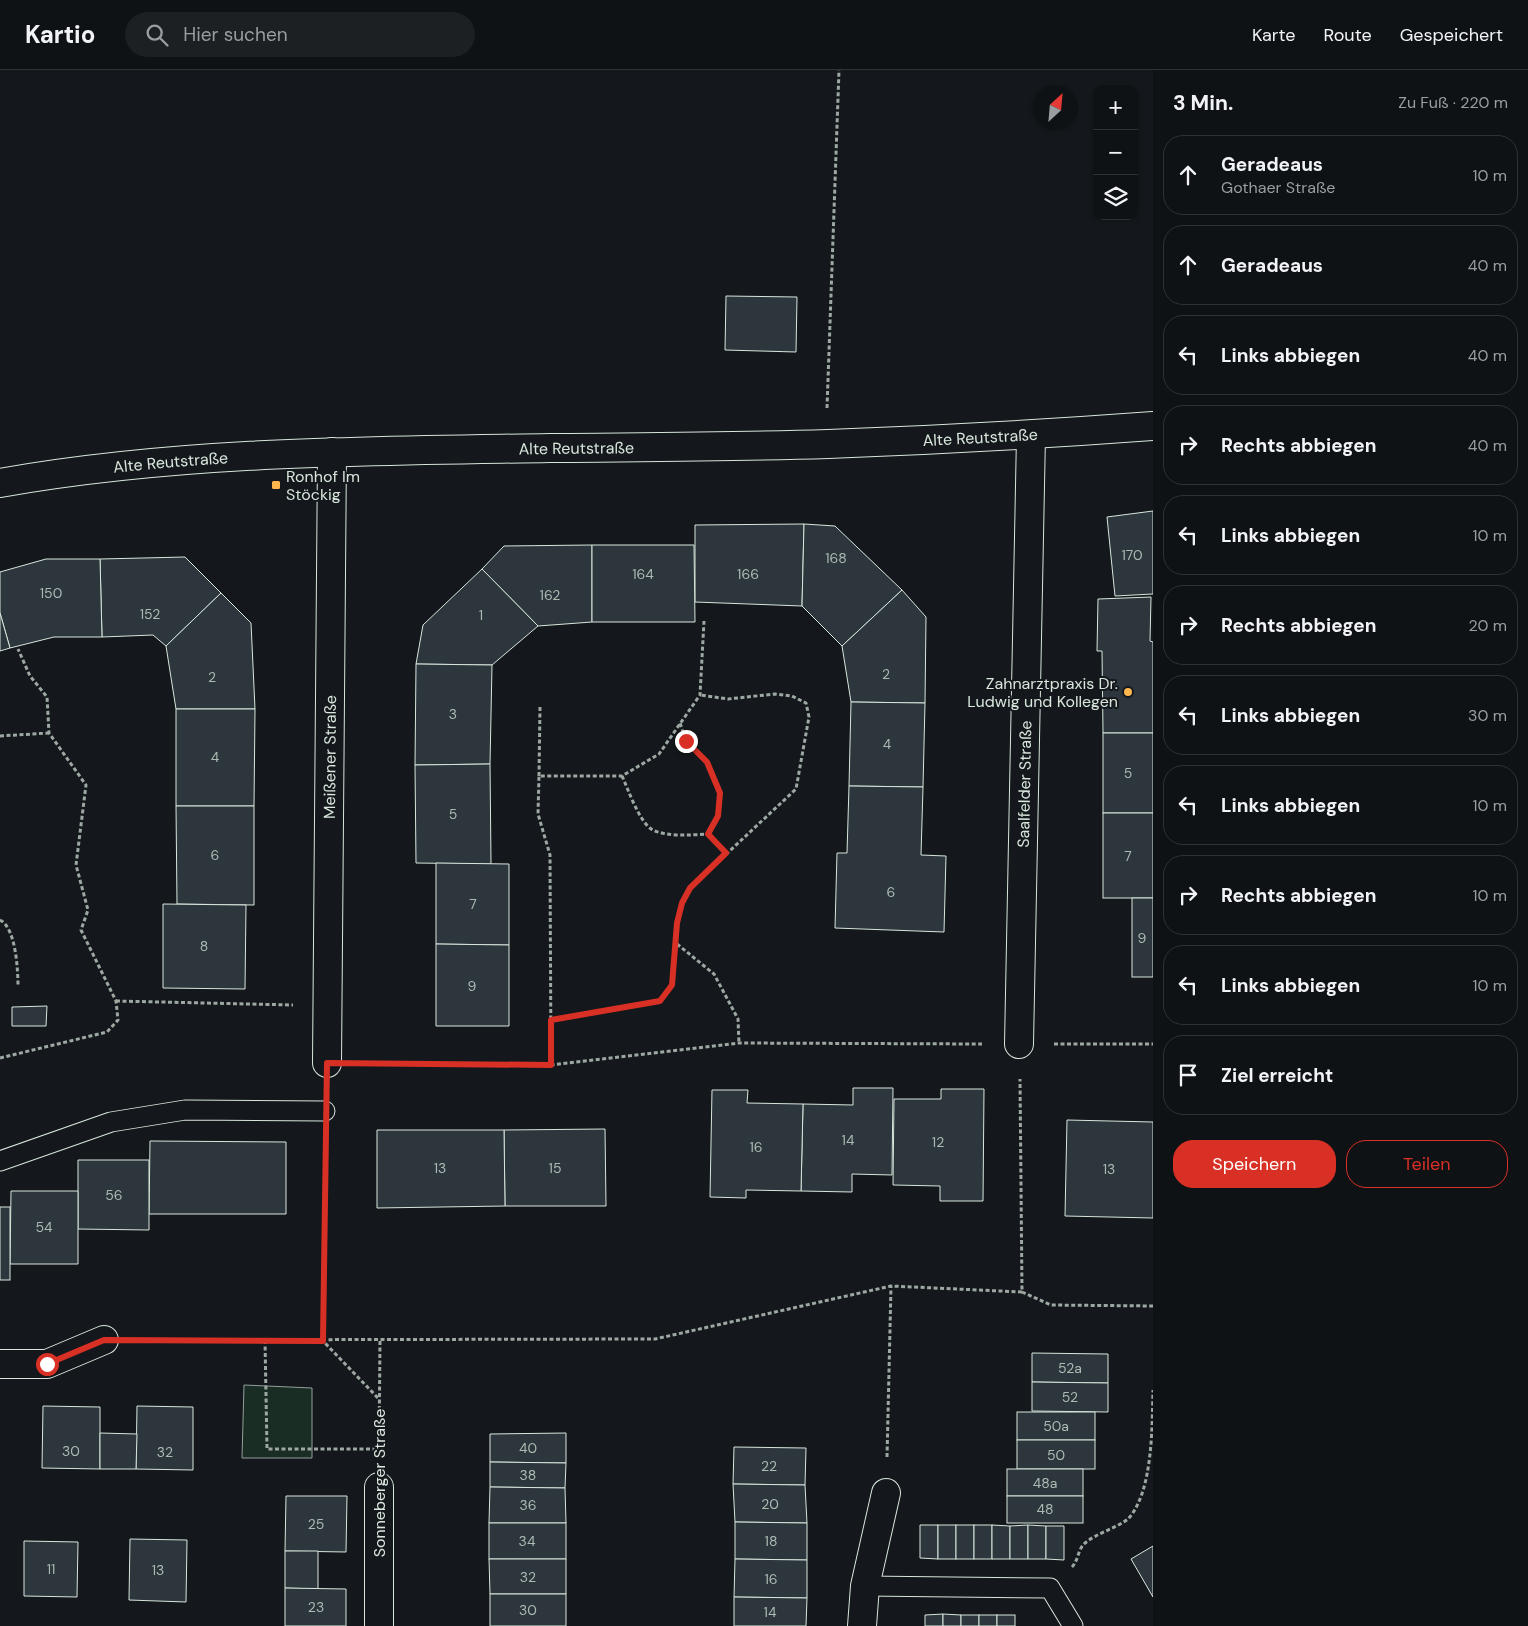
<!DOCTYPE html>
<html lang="de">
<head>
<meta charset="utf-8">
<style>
  :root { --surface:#0f1215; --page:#1d2022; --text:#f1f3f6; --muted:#9b9ea0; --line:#2f3234; --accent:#d93025 }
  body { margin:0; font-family:"DM Sans",sans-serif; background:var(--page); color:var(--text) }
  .controls { position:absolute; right:15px; top:15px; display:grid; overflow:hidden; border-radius:10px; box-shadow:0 1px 4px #0004 }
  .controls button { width:45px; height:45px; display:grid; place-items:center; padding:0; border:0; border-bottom:1px solid var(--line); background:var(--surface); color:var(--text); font:25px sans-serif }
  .compass { position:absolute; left:1033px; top:15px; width:45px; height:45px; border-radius:50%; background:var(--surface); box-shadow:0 1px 4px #0004; rotate:26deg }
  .stop { position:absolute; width:15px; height:15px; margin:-11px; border:4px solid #d93025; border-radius:50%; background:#fff }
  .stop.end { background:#d93025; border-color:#fff; box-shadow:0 1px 5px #0008 }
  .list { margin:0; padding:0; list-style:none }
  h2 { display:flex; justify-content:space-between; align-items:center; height:65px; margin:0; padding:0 20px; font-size:21px }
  h2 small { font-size:16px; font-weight:400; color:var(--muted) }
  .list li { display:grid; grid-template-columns:32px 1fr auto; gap:15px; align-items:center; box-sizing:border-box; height:80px; margin:0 10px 10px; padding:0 10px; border:1px solid var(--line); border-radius:20px }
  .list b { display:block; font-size:19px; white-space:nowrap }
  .list p { margin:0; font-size:16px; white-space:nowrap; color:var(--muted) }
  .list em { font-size:16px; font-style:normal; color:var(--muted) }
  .actions { display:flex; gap:10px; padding:15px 20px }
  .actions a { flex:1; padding:11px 0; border:1px solid var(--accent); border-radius:20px; text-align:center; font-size:18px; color:var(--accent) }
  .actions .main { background:var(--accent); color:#fff }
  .icon { flex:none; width:28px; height:28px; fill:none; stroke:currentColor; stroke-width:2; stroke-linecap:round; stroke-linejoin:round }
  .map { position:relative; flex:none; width:1153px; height:1556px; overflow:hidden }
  header { display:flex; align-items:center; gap:30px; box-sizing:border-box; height:70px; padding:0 25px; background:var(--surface); border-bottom:1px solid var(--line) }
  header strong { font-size:24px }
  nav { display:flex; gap:28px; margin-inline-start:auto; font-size:18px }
  .search { width:350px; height:45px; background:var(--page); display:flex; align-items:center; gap:12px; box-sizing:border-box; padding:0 18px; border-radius:28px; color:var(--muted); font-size:19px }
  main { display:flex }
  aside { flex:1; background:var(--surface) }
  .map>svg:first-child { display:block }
</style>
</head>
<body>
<header>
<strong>Kartio</strong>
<div class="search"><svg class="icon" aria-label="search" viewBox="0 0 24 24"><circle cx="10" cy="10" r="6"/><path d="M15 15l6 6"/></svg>Hier suchen</div>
<nav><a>Karte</a><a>Route</a><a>Gespeichert</a></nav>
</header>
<main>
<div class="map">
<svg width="1153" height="1556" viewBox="0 0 1153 1556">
  <rect width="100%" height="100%" fill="#14181c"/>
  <path fill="#1a2d24" stroke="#939e99" d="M244,1315L312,1318V1388H242Z"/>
  <g fill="#2c363c" stroke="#d8e6dc">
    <path d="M726,226L797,227L796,282L725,280Z"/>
    <path d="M1153,441V524L1115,526L1107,447Z"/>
    <path d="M804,454L802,536L695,532V455Z"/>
    <path d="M804,454L835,456L902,520L842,576L802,536Z"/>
    <path d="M592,475V552L538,556L482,499L504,476Z"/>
    <path d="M592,475H694L695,552H592Z"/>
    <path d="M185,487L221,523L166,576L153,565L102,567L100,489Z"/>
    <path d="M46,489H100L102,567H54L10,578L0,543V502Z"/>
    <path d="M482,499L538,556L492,595L416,594L423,555Z"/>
    <path d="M902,520L926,547L925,633L851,632L842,576Z"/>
    <path d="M221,523L251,553L255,639H176L166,576Z"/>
    <path d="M1151,527L1150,571L1153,572V663H1103L1102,581H1097L1098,529Z"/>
    <path d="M0,543L10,578L0,581Z"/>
    <path d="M416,594L492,595L490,694L415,695Z"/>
    <path d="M851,632L925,633L923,717L849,716Z"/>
    <path d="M176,639H255L254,736H176Z"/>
    <rect x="1103" y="663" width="50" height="80"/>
    <path d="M490,694L491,794L416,793L415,695Z"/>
    <path d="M849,716L923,717L921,785L946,786L944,862L835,858L837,783H847Z"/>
    <path d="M176,736H254V835L177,834Z"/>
    <rect x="1103" y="743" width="50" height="85"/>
    <path d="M436,793L509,794V875L436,874Z"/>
    <rect x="1132" y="828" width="21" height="79"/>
    <path d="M163,834L246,835L245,919L163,918Z"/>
    <path d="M436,874L509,875V956H436Z"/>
    <path d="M47,936L46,956H12V937Z"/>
    <path d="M853,1018H893L892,1105L852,1104V1122L801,1121L803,1034L853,1035Z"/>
    <path d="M941,1019H984L983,1131H940V1116L893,1115L894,1029H941Z"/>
    <path d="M712,1020H748L747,1033L803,1034L801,1121L746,1120V1128L710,1127Z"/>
    <path d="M1067,1050L1153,1052V1148L1065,1146Z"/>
    <path d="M605,1059L606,1136H505L504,1060Z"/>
    <path d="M377,1060H504L505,1136L377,1138Z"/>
    <path d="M150,1071L286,1072V1144H149Z"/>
    <path d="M78,1090H149V1160L78,1159Z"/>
    <path d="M11,1121H78V1194H10Z"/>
    <rect x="0" y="1137" width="10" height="73"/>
    <path d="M1032,1283L1108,1284V1313L1032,1312Z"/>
    <path d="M1032,1312L1108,1313V1342L1032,1341Z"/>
    <path d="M43,1336L100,1337V1399L42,1398Z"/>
    <path d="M137,1336L193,1337V1400L136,1399Z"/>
    <rect x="1017" y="1342" width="78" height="28"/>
    <path d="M100,1363L137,1364L136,1399H100Z"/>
    <path d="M566,1363V1393L490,1392V1364Z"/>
    <rect x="1017" y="1370" width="78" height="29"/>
    <path d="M734,1377L806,1378L805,1415L733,1414Z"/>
    <path d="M490,1392L566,1393L565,1418L490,1417Z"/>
    <rect x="1007" y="1399" width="76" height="27"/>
    <path d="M733,1414L805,1415L807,1453L735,1452Z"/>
    <path d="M490,1417L565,1418L566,1453H489Z"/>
    <path d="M286,1426H347L346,1482L285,1481Z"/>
    <rect x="1007" y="1426" width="76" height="27"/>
    <path d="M735,1452L807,1453V1490L735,1489Z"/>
    <rect x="489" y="1453" width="77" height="36"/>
    <path d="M920,1455H938V1489L920,1488Z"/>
    <rect x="938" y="1455" width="18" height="34"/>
    <rect x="956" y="1455" width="18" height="34"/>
    <rect x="974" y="1455" width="18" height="34"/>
    <path d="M992,1455L1010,1456V1489H992Z"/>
    <path d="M1028,1455V1489H1010V1456Z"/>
    <path d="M1028,1455L1046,1456V1489H1028Z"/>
    <path d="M1046,1456H1064V1490L1046,1489Z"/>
    <path d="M130,1469L187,1470L186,1532L129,1530Z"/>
    <path d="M24,1471L78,1472L77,1527L24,1526Z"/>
    <path d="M1153,1476V1527L1131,1489Z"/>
    <path d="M285,1481H318V1519L285,1518Z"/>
    <path d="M489,1489H566V1524H490Z"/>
    <path d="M735,1489L807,1490V1528L734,1527Z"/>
    <path d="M285,1518L346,1519V1556H285Z"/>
    <rect x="490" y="1524" width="76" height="32"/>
    <path d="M734,1527L807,1528L806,1556H734Z"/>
    <path d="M943,1544V1556H925V1545Z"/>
    <path d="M943,1544L961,1545V1556H943Z"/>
    <rect x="961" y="1545" width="18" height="11"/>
    <rect x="979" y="1545" width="18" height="11"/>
    <rect x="997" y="1545" width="18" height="11"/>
  </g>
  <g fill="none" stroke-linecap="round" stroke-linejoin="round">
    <g stroke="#d8e6dc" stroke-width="21">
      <g id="lane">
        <path d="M0,1091L111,1052L185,1040L325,1041"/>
        <path d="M865,1516L1050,1518L1073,1556"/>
      </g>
    </g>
    <g stroke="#d8e6dc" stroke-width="30">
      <g id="street">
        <path id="s1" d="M1019,974L1031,365"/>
        <path id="s2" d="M327,993L332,382"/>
        <path d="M0,1294H47L104,1270"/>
        <path d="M379,1556V1417"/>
        <path d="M862,1556L865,1516L886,1423"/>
      </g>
    </g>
    <g stroke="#d8e6dc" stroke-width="30">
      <g id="secondary">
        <path id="s3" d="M0,413C181,381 366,381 550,378C643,377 736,377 828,374C937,370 1045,364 1153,356"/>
      </g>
    </g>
    <g stroke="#9da8a2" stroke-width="3" stroke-dasharray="4 2.5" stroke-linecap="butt">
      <path d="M827,338L839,0"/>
      <path d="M0,666L49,663"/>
      <path d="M539,706L540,637"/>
      <path d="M622,706C628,719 640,754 653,760C667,767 692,765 708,764L718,746L720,723L707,692L686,671L680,653"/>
      <path d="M708,764L726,783"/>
      <path d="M0,850C16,858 18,900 18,917"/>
      <path d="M677,874L714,904L738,949L739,973"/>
      <path d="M116,931L293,935"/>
      <path d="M551,950L660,931L672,915L677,853L682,833L690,818L796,719L809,647L806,633L792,626L775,624L728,629L700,625"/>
      <path d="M1054,974H1153"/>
      <path d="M0,988L107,962L118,950L116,931L81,860L88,840L76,795L86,715L49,663L47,627L30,606L18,579"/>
      <path d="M362,993L551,995L739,973L982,974"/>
      <path d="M551,995L550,785L538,744L539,706H622L659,684L700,625L704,551"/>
      <path d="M325,1073L323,1271L378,1328"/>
      <path d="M1022,1222L1051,1235L1153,1236"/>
      <path d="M140,1270L655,1269L891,1216L1022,1222L1020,1009"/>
      <path d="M265,1270L267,1379H379"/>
      <path d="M379,1379L380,1271"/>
      <path d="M887,1387L891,1216"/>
      <path d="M1072,1497C1078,1491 1078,1480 1084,1474C1096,1463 1115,1459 1128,1449C1153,1422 1152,1357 1153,1320"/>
    </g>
    <use href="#lane" stroke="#14181c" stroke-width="19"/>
    <use href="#street" stroke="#14181c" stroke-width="28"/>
    <use href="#secondary" stroke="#14181c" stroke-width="28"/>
  </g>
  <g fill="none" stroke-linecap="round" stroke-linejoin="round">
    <path stroke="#d93025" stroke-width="6" d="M47,1294L104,1270L323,1271L327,993L551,995V950L660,931L672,915L677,853L682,833L690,818L726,783L708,764L718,746L720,723L707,692L686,671"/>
  </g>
  <g fill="#ffb74d" stroke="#14181c" stroke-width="2">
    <rect x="271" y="410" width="10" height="10" rx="2.5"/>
    <circle cx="1128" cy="622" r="5"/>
  </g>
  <g text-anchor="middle" stroke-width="4" stroke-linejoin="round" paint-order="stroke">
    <g font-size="14" fill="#adbab4">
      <text x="1132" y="490">170</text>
      <text x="836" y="493">168</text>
      <text x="643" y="509">164</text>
      <text x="748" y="509">166</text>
      <text x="51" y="528">150</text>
      <text x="550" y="530">162</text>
      <text x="150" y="549">152</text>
      <text x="481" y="550">1</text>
      <text x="886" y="609">2</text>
      <text x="212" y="612">2</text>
      <text x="453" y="649">3</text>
      <text x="887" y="679">4</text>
      <text x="215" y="692">4</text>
      <text x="1128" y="708">5</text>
      <text x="453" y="749">5</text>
      <text x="215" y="790">6</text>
      <text x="1128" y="791">7</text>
      <text x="891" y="827">6</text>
      <text x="473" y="839">7</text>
      <text x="1142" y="873">9</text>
      <text x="204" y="881">8</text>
      <text x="472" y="921">9</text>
      <text x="848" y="1075">14</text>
      <text x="938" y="1077">12</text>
      <text x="756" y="1082">16</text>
      <text x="440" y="1103">13</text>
      <text x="555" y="1103">15</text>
      <text x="1109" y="1104">13</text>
      <text x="114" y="1130">56</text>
      <text x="44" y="1162">54</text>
      <text x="1070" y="1303">52a</text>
      <text x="1070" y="1332">52</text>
      <text x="1056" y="1361">50a</text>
      <text x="528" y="1383">40</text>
      <text x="71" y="1386">30</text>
      <text x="165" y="1387">32</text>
      <text x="1056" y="1390">50</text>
      <text x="769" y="1401">22</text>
      <text x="528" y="1410">38</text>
      <text x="1045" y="1418">48a</text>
      <text x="770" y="1439">20</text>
      <text x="528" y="1440">36</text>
      <text x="1045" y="1444">48</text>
      <text x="316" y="1459">25</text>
      <text x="527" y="1476">34</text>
      <text x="771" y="1476">18</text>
      <text x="51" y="1504">11</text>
      <text x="158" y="1505">13</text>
      <text x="528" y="1512">32</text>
      <text x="771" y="1514">16</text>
      <text x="316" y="1542">23</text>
      <text x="528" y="1545">30</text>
      <text x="770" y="1547">14</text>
    </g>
    <g font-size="16" fill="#d8e6dc" stroke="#14181c">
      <text dy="6" stroke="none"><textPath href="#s3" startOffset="982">Alte Reutstraße</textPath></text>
      <text dy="6" stroke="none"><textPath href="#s3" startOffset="578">Alte Reutstraße</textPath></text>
      <text dy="6" stroke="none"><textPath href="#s3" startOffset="172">Alte Reutstraße</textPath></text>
      <text dy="6" stroke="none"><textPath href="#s2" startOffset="306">Meißener Straße</textPath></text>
      <text dy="6" stroke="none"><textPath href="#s1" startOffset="260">Saalfelder Straße</textPath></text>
      <text transform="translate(379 1413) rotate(-90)" y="6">Sonneberger Straße</text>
    </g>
    <g font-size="16" fill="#d8e6dc" stroke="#14181c" text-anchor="start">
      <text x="286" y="412">Ronhof Im<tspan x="286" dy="18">Stöckig</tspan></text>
      <text x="1118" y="619" text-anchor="end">Zahnarztpraxis Dr.<tspan x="1118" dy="18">Ludwig und Kollegen</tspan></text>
    </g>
  </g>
</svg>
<div class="controls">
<button>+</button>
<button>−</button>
<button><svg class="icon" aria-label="layers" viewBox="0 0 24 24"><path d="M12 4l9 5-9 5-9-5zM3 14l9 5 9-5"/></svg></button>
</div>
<svg class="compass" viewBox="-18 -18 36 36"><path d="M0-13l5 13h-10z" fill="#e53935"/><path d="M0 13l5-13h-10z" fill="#9b9ea0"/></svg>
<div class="stop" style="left:47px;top:1294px"></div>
<div class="stop end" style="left:686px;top:671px"></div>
</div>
<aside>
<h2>3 Min.<small>Zu Fuß · 220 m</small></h2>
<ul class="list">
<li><svg class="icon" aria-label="ahead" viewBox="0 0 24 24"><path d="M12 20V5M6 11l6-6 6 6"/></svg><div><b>Geradeaus</b><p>Gothaer Straße</p></div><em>10 m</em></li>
<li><svg class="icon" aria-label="ahead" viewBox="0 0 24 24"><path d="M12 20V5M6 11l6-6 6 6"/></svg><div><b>Geradeaus</b></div><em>40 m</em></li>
<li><svg class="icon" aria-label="left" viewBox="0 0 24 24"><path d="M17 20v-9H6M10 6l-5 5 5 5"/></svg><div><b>Links abbiegen</b></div><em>40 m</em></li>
<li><svg class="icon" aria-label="right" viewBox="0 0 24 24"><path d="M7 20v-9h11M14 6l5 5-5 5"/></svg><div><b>Rechts abbiegen</b></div><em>40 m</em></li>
<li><svg class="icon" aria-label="left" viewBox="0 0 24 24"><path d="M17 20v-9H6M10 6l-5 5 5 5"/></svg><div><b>Links abbiegen</b></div><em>10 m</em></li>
<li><svg class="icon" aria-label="right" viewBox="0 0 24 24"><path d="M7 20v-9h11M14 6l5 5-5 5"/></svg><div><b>Rechts abbiegen</b></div><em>20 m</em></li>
<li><svg class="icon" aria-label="left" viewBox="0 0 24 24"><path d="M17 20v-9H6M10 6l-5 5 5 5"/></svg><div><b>Links abbiegen</b></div><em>30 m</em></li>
<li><svg class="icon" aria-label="left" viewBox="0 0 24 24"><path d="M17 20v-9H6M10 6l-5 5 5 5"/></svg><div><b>Links abbiegen</b></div><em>10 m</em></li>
<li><svg class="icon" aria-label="right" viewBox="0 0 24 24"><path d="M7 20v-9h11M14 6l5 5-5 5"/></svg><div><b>Rechts abbiegen</b></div><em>10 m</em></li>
<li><svg class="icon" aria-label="left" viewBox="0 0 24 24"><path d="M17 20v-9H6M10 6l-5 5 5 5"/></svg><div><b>Links abbiegen</b></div><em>10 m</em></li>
<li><svg class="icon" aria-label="arrive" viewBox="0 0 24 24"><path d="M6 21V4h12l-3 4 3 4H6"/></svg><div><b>Ziel erreicht</b></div></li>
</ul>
<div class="actions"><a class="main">Speichern</a><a>Teilen</a></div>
</aside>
</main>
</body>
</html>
